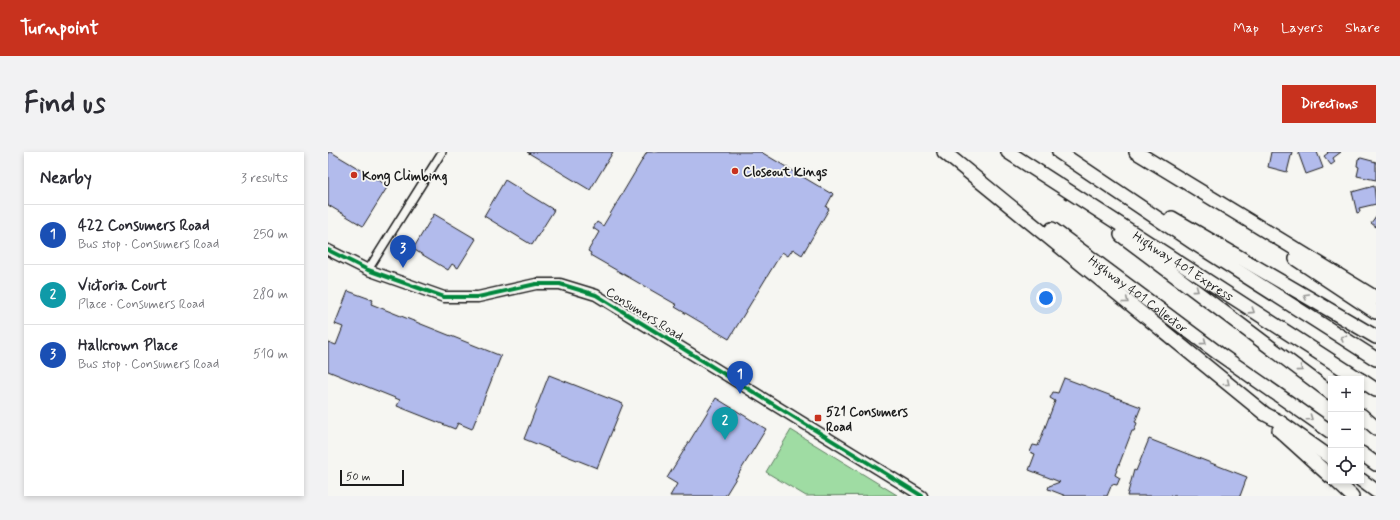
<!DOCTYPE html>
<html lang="en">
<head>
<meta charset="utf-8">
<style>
  :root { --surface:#fff; --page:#f2f2f3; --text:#2b2b33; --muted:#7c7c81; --line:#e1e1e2; --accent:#c8321e }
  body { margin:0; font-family:Mynerve,sans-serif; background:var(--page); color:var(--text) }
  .controls { position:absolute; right:12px; bottom:12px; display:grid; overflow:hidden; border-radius:0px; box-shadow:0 2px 6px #0003 }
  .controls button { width:36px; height:36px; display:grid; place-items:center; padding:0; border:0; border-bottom:1px solid var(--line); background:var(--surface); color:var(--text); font:20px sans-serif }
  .scale { position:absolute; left:12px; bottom:10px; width:64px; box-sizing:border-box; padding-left:4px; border:2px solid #1c1c1c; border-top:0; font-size:11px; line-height:14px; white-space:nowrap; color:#1c1c1c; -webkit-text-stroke:3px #f6f6f2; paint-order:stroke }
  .you { position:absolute; left:718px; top:146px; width:14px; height:14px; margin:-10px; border:3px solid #fff; border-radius:50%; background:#1a73e8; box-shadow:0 0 0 6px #1a73e833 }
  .badge { display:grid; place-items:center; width:26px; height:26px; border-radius:50%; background:var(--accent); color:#fff; font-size:13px; font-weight:700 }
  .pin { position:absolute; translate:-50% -33px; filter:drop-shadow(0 1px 2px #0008) }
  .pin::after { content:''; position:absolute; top:21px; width:14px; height:12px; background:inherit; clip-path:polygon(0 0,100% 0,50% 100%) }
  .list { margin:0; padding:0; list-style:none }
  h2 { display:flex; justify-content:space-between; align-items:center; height:52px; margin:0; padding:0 16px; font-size:17px }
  h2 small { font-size:13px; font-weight:400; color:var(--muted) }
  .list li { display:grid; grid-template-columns:26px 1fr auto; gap:12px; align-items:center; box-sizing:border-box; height:60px; padding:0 16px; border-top:1px solid var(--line) }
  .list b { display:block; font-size:15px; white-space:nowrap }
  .list p { margin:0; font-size:13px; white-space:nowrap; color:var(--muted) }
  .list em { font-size:13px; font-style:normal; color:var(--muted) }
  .icon { flex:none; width:22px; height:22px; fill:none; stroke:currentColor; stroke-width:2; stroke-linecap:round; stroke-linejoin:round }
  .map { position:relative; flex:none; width:1048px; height:344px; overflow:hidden; border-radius:0px }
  header { display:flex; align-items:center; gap:24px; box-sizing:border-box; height:56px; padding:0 20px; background:var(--accent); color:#fff }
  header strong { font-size:19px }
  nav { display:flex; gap:22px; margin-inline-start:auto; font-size:14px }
  .intro { display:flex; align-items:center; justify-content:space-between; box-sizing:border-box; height:96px; padding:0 24px }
  h1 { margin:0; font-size:28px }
  .button { padding:10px 18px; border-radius:0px; background:var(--accent); color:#fff; font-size:14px; font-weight:700 }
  main { display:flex; gap:24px; padding:0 24px }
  aside { flex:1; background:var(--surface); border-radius:0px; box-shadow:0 2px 6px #0003 }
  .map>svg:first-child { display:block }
</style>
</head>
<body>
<header>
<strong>Turnpoint</strong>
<nav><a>Map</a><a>Layers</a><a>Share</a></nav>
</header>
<div class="intro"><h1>Find us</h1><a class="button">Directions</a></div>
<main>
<aside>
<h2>Nearby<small>3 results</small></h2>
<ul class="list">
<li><span class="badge" style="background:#1a4fb4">1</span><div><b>422 Consumers Road</b><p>Bus stop · Consumers Road</p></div><em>250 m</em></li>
<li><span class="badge" style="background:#0f9aa8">2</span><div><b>Victoria Court</b><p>Place · Consumers Road</p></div><em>280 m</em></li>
<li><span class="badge" style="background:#1a4fb4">3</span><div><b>Hallcrown Place</b><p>Bus stop · Consumers Road</p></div><em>510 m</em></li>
</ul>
</aside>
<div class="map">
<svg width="1048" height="344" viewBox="0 0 1048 344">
  <rect width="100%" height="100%" fill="#f6f6f2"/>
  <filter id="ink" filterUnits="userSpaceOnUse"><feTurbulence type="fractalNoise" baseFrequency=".025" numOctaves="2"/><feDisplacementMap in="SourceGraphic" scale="8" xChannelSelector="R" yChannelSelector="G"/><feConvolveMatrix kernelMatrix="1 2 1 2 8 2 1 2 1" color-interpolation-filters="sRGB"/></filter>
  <g filter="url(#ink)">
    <path fill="#9fdca3" stroke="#5e7c60" d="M463,278L569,343L478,344L438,320Z"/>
    <g fill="#b2bbec" stroke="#1c1c1c">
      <path d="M0,0H3L60,34L35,74L0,53Z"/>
      <path d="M199,0H285L262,38Z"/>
      <path d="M319,0H433L502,41L503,40L505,42L498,55L501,57L474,103L465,97L460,104L454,100L401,187L347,155L349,153L262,103L263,101L260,99L271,80L265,76L269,70L275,74Z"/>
      <path d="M943,0H964L959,20L940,15Z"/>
      <path d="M970,0H989L995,16L978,22Z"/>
      <path d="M999,0H1013L1005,6L1007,10L1003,13L996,4L1000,1Z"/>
      <path d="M1033,6L1048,10V28L1029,24L1031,15L1029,14L1030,7Z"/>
      <path d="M177,28L226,58L204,93L156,64Z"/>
      <path d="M1046,34L1048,52L1031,56L1032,60L1029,61L1024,40Z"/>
      <path d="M106,62L148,87L130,116L124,112L120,118L85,97Z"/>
      <path d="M1048,64V75L1043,71Z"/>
      <path d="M20,139L45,148L43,152L173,204L144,277L130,271L127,277L69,254L72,248L0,219V190L8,193L15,175L7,172Z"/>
      <path d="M221,223L295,252L269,316L196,287Z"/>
      <path d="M736,226L813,255L807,270L809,271L806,279H804L787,323L792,326L789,333L784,332L779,344H738L720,337L721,334L732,330L701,318L707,302L702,300L705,293L710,294L727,249L722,246L725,240L730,241Z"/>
      <path d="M388,246L438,277L397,344H342L349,332L339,326Z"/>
      <path d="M821,287L919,325L912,344H799L806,318L808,319Z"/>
    </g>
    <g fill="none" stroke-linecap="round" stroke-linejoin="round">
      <g stroke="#1c1c1c" stroke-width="10">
        <path id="street" d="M40,118L114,0"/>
      </g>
      <g stroke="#1c1c1c" stroke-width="13">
        <path id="secondary" d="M0,98L40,118L116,145H150L208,132H232L268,143L594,344"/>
      </g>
      <g stroke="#1c1c1c" stroke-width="16">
        <g id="highway">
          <path d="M616,0L937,262L952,270L1003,306"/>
          <path id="s1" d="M680,0L1031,227"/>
          <path d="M731,0L866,91L1048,207"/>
          <path d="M808,0L1048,146"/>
          <path d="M844,66L1048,185"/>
          <path id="s2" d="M724,77L890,201L1003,280"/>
          <path d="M793,83L1003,241"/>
          <path d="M968,107L1048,160"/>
          <path d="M1033,228L1048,238"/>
          <path d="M1033,263L1048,276"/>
          <path d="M951,278L1003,325"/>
          <path d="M1033,301L1048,312"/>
          <path d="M1033,328L1048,339"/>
          <path d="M1008,329L1024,344"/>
        </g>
      </g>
      <use href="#street" stroke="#f6f6f2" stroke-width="7"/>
      <use href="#secondary" stroke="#f6f6f2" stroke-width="10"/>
      <use href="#highway" stroke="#f6f6f2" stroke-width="13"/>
      <g stroke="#f6f6f2" stroke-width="6">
        <path id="cycleway" d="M0,98L40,118L116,145H150L208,132H232L268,143L594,344"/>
      </g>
      <use href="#cycleway" stroke="#00873e" stroke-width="4"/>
    </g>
    <defs><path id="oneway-chevron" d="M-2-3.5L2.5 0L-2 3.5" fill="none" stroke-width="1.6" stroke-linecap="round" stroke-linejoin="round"/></defs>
    <g stroke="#949492">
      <use href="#oneway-chevron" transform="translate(868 138) rotate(36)"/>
      <use href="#oneway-chevron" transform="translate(978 144) rotate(-150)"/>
      <use href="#oneway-chevron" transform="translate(798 149) rotate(39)"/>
      <use href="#oneway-chevron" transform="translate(924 159) rotate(33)"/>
      <use href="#oneway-chevron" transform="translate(1015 186) rotate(-148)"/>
      <use href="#oneway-chevron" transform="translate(876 190) rotate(37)"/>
      <use href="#oneway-chevron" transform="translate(972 217) rotate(37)"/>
      <use href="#oneway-chevron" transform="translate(899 231) rotate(39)"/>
      <use href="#oneway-chevron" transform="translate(982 266) rotate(35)"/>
    </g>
  </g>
  <g fill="#c8321e" stroke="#f6f6f2" stroke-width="1.5">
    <circle cx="407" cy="19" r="4"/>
    <circle cx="26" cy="23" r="4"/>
    <rect x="486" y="262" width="8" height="8" rx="2"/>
  </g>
  <g text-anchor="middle" stroke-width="3.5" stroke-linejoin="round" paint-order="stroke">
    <g font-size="13" font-weight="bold" fill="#1c1c1c" stroke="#f6f6f2" text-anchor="start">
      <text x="415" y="24">Closeout Kings</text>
      <text x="34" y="28">Kong Climbing</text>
      <text x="498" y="264">521 Consumers<tspan x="498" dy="15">Road</tspan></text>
    </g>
    <g font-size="13" fill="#1c1c1c" stroke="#f6f6f2">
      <text dy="5" stroke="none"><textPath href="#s1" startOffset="209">Highway 401 Express</textPath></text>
      <text dy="5" stroke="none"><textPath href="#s2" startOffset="108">Highway 401 Collector</textPath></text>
      <text transform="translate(317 161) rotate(32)" y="5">Consumers Road</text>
    </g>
  </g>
</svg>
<div class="controls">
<button>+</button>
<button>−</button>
<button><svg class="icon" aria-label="locate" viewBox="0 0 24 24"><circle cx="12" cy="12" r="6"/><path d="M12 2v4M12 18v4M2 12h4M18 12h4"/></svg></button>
</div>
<div class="scale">50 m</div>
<div class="you"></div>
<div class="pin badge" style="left:412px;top:242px;background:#1a4fb4">1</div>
<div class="pin badge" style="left:397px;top:288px;background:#0f9aa8">2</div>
<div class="pin badge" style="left:75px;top:116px;background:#1a4fb4">3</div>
</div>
</main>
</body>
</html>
